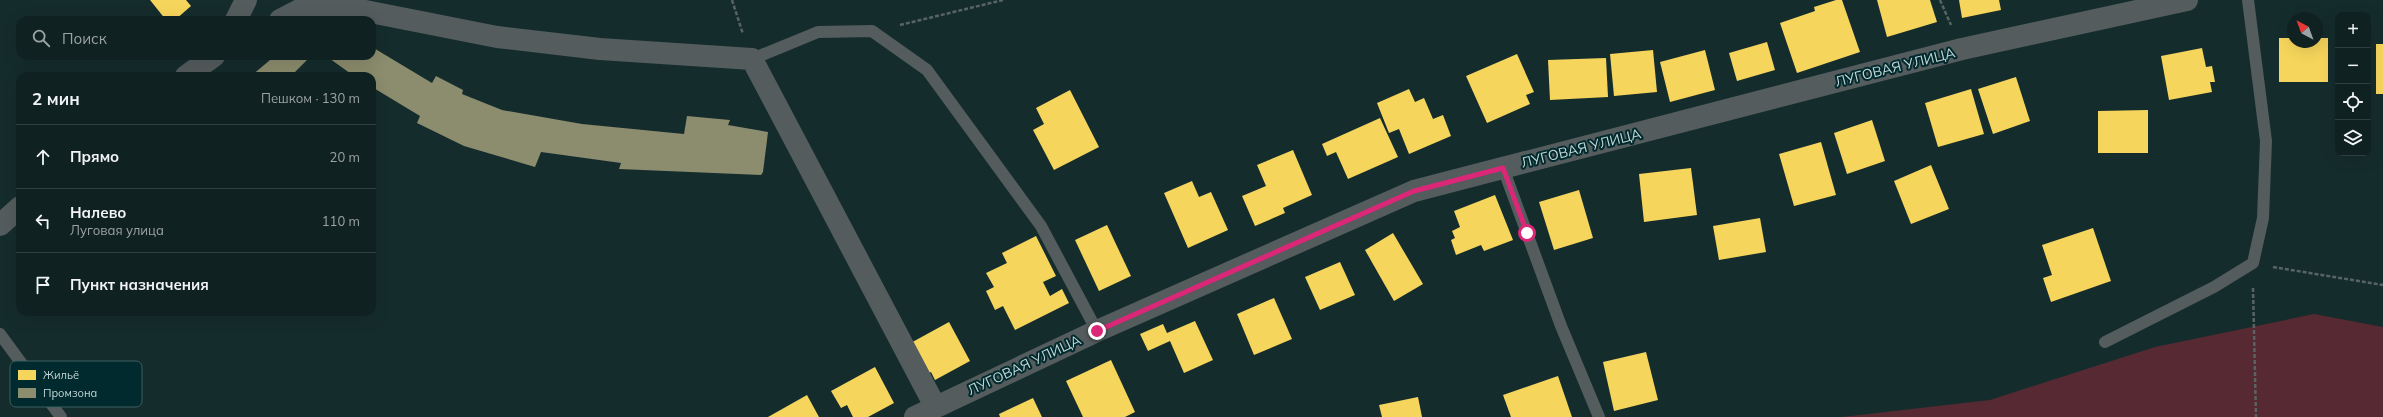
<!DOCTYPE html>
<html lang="ru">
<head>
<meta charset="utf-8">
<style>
  :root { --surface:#102122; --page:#1e2e2f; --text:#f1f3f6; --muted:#9ca3a5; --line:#303e40 }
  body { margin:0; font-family:Mulish,sans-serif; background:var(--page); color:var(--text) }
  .controls { position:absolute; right:12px; top:12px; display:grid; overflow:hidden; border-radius:8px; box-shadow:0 4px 16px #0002 }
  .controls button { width:36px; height:36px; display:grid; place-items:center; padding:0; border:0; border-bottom:1px solid var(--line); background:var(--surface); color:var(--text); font:20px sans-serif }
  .compass { position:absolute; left:2287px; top:12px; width:36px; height:36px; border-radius:50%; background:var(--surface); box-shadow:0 4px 16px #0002; rotate:319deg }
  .stop { position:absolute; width:12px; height:12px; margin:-9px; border:3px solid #db2777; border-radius:50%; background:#fff }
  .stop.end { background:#db2777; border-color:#fff; box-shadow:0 1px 4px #0008 }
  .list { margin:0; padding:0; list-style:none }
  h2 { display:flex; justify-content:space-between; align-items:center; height:52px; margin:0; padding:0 16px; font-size:17px }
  h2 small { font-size:13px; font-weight:400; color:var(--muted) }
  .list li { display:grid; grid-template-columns:26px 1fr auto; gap:12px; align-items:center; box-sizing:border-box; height:64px; padding:0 16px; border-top:1px solid var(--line) }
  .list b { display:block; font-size:15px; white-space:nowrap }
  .list p { margin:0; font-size:13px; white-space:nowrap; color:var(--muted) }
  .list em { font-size:13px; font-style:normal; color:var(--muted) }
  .icon { flex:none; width:22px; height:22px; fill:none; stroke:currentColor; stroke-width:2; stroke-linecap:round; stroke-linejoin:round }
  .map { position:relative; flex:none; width:2383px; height:417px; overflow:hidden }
  .search { position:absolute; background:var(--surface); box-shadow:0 4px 16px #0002; left:16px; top:16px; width:360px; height:44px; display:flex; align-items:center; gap:10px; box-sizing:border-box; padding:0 14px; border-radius:12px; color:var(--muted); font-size:15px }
  .panel { position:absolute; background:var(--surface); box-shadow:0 4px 16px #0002; left:16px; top:72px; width:360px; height:244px; border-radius:12px }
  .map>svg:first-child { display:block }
</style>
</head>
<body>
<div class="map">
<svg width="2383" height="417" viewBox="0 0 2383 417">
  <rect width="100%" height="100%" fill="#152c2d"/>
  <path fill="#572933" d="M2314,314L2383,327V417H1842L1990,400L2155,347Z"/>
  <g fill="#f6d55c">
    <path d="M150,0H186L191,6L175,20H166Z"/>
    <path d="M1836,0H1842L1860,52L1797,73L1780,23L1815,11L1814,7Z"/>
    <path d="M1877,0H1930L1937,22L1887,37Z"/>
    <path d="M1959,0H1999L2001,10L1962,18Z"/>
    <path d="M2279,38H2293V42H2317V38H2328V82H2279Z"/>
    <path d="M1767,42L1775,70L1737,81L1729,53Z"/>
    <rect x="2376" y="44" width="7" height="50"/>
    <path d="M2202,48L2206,67L2212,66L2215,82H2210L2212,92L2169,100L2161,56Z"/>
    <path d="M1653,50L1657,92L1614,96L1610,54Z"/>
    <path d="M1705,50L1715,90L1670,102L1660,62Z"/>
    <path d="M1517,54L1534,92L1526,95L1530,104L1487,123L1466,76Z"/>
    <path d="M1606,58L1608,97L1550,100L1548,60Z"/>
    <path d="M2016,77L2030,121L1993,134L1978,89Z"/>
    <path d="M1409,89L1415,102L1424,98L1433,119L1443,115L1451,136L1409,154L1399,129L1389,133L1377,103Z"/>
    <path d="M1971,89L1984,134L1938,147L1925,103Z"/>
    <path d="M1070,90L1099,147L1054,170L1033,130L1044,124L1036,108Z"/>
    <path d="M2148,110V153H2098V111Z"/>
    <path d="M1380,118L1398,157L1348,179L1336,152L1327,156L1322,144Z"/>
    <path d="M1872,120L1885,161L1847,174L1834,133Z"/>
    <path d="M1821,142L1836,195L1794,206L1779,154Z"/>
    <path d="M1293,150L1312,195L1283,208L1285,213L1255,226L1242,196L1266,186L1257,165Z"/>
    <path d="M1931,165L1949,209L1911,224L1894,181Z"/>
    <path d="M1691,168L1697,215L1644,222L1639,174Z"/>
    <path d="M1192,181L1199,197L1211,192L1228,230L1188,248L1164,193Z"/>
    <path d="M1579,190L1593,238L1554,250L1539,202Z"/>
    <path d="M1495,195L1513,240L1484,251L1481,245L1456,255L1451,240L1455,238L1452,231L1460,227L1454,211Z"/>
    <path d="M1760,218L1766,252L1719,260L1713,226Z"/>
    <path d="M1107,225L1131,276L1099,291L1075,240Z"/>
    <path d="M2093,228L2111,281L2051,302L2043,278L2052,275L2042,245Z"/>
    <path d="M1393,233L1423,284L1394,301L1365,250Z"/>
    <path d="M1036,236L1056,276L1043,282L1050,296L1062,289L1069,303L1015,330L1003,306L995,310L986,291L994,287L986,273L1007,263L1002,253Z"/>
    <path d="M1340,262L1355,295L1320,310L1305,277Z"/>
    <path d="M1274,298L1292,339L1254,355L1237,314Z"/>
    <path d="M1195,321L1213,360L1184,373L1170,341L1148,351L1140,334L1163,324L1167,333Z"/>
    <path d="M949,322L970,361L935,380L931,372L924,376L907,345Z"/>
    <path d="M1646,352L1658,400L1614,411L1603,362Z"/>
    <path d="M1111,360L1135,412L1125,417H1083L1066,381Z"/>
    <path d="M875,367L894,403L868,417H853L847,405L841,408L831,391Z"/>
    <path d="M1558,376L1572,417H1511L1503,395Z"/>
    <path d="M807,395L819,417H768Z"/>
    <path d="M1418,397L1422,417H1382L1379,405Z"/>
    <path d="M1033,398L1042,417H1000L999,414Z"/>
  </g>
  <g fill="#8c8c6e">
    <path d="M372,47L432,83L436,76L463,90L462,94L502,110L582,124L684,134L687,116L730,120L728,125L768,132L763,172L761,175L619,169L621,163L541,152L535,167L464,146L417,123L420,116L372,87V76H354L326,56H372Z"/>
    <path d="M270,56H311L291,76H251L270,60L268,57Z"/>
  </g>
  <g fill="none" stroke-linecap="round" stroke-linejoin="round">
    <g stroke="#596363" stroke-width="2.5" stroke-dasharray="4 2" stroke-linecap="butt">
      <path d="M732,0L743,34"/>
      <path d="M1940,0L1951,25"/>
      <path d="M900,25L1003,0"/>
      <path d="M2273,267L2383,285"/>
      <path d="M2253,288L2256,417"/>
    </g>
    <g stroke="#545c5d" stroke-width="12">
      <path d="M752,59L818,32L872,31L927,70L1041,226L1097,331"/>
      <path d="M1503,168L1561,326L1599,417"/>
      <path d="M0,334L61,417"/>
      <path d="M2105,342L2214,287L2253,263L2263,218L2266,141L2248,0"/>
    </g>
    <g stroke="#545c5d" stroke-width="22">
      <path d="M236,20L246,0"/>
      <path d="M280,20L305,7L355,9L497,37L600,49L752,59L935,406"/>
      <path d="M186,76L214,56"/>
      <path d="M0,225L20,207"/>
      <path d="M915,417L1097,331L1414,191L1962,49L2187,0"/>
    </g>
  </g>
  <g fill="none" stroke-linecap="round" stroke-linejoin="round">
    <path stroke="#db2777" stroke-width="5" d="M1097,331L1414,191L1503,168L1527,233"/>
  </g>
  <g text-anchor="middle" stroke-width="4" stroke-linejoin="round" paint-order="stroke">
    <g font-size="14" fill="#c3d7d9" stroke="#002a2d">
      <text transform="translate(1895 67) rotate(-14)" y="5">ЛУГОВАЯ УЛИЦА</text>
      <text transform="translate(1581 148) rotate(-14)" y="5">ЛУГОВАЯ УЛИЦА</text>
      <text transform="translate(1024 365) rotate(-25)" y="5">ЛУГОВАЯ УЛИЦА</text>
    </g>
  </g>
  <rect x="10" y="361" width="132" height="46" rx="6" fill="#002a2d" stroke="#3a5e61" stroke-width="1"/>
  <rect x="18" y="370" width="18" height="10" fill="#f6d55c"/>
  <rect x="18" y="388" width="18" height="10" fill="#8c8c6e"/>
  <g font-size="11" fill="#c3d7d9">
    <text x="43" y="379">Жильё</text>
    <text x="43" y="397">Промзона</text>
  </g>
</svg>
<div class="controls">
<button>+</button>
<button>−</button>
<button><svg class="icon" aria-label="locate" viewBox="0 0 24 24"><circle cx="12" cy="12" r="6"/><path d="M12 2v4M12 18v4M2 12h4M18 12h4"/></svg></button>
<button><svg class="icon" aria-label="layers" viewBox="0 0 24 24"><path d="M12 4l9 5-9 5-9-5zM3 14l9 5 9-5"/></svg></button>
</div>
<svg class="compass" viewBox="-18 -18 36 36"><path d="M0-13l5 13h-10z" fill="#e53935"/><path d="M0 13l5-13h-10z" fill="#9ca3a5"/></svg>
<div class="stop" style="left:1527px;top:233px"></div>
<div class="stop end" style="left:1097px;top:331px"></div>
<div class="search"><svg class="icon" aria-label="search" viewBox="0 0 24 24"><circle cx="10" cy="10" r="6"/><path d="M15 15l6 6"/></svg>Поиск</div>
<section class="panel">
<h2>2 мин<small>Пешком · 130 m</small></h2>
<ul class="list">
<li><svg class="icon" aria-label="ahead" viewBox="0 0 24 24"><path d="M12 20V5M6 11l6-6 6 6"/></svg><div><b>Прямо</b></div><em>20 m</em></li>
<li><svg class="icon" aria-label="left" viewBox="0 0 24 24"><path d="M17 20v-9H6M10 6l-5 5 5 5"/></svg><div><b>Налево</b><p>Луговая улица</p></div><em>110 m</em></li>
<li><svg class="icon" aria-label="arrive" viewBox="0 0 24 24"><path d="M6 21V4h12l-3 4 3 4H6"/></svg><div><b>Пункт назначения</b></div></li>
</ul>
</section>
</div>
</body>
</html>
